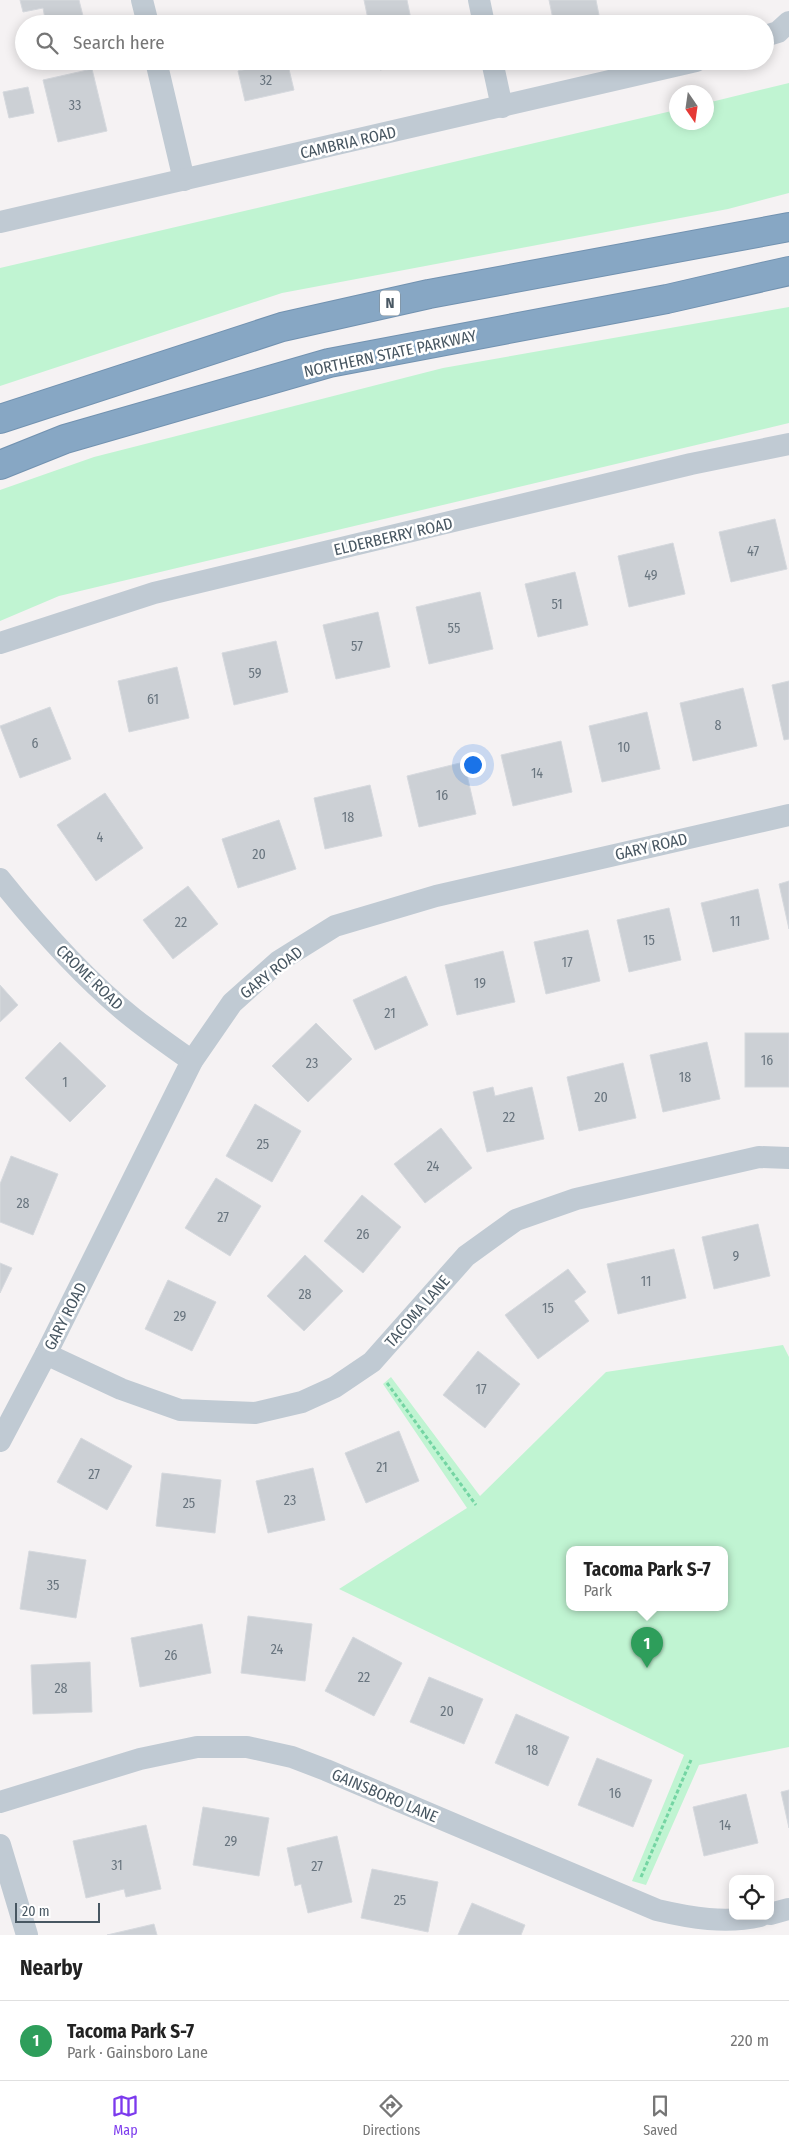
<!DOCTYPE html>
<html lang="en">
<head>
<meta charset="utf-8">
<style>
  :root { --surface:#fff; --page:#f6f6f6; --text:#222; --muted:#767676; --line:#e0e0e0; --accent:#7c3aed }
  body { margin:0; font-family:"Fira Sans Condensed",sans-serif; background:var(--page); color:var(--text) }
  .controls { position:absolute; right:15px; bottom:15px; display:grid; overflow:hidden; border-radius:10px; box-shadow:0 2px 12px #0003 }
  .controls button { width:45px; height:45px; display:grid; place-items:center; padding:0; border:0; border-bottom:1px solid var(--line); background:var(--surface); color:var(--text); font:25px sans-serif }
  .compass { position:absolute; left:669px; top:85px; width:45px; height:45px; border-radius:50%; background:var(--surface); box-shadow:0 2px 12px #0003; rotate:167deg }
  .scale { position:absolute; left:15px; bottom:12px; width:85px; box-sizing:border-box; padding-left:5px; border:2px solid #485762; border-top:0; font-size:14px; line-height:18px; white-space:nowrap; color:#485762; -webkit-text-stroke:4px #fff; paint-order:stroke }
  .you { position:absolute; left:472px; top:764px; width:18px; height:18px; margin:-12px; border:4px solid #fff; border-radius:50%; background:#1a73e8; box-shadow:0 0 0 8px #1a73e833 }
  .badge { display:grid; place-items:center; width:32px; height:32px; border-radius:50%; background:var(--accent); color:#fff; font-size:16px; font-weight:700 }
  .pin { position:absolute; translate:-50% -41px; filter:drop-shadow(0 1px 2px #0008) }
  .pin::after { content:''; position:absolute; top:26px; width:18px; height:15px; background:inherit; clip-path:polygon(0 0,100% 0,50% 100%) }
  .popup { position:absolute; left:566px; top:1546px; width:162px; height:65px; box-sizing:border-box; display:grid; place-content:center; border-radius:10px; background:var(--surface); filter:drop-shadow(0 1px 4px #0005); font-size:16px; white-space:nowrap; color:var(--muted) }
  .popup b { font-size:19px; color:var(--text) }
  .popup::after { content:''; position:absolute; left:50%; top:100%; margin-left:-10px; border:10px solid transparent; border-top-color:var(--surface) }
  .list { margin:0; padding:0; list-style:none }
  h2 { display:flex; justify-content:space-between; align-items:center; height:65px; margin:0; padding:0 20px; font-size:21px }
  h2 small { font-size:16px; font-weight:400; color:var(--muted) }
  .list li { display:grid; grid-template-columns:32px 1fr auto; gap:15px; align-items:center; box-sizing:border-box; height:80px; padding:0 20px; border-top:1px solid var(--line) }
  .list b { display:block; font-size:19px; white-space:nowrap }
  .list p { margin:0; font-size:16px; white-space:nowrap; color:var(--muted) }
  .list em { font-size:16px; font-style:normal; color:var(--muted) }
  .icon { flex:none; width:28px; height:28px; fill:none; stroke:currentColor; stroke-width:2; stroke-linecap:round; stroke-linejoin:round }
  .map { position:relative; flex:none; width:789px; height:1935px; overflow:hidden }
  .search { position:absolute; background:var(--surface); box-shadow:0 2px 12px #0003; left:15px; right:15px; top:15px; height:55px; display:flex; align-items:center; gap:12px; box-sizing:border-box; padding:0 18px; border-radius:28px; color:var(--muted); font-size:19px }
  .sheet { height:145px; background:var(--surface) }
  nav { display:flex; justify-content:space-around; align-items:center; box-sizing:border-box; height:70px; border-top:1px solid var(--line); background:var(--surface); font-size:14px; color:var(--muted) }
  nav a { display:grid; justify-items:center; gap:2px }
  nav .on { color:var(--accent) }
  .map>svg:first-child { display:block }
</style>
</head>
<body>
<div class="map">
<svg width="789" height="1935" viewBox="0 0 789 1935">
  <rect width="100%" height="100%" fill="#f5f2f3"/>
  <g fill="#c0f4d2" fill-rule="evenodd">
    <path d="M789,83V193L728,209L282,293L0,386V268L676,110V122H706L707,103Z"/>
    <path d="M789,307V423L59,596L0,621V490L94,457L443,368Z"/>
    <path d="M783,1345L789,1357V1747L699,1765L646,1885L632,1881L684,1755L339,1589L467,1508L383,1384L391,1377L480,1496L606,1372ZM570,1549H724V1607H570Z"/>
  </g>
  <g fill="#ccd0d5" stroke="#d6d9de">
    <path d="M20,0H79L85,24H46L43,8L23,12Z"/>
    <path d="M364,0H407L412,24H369Z"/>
    <path d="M549,0H596L600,20L586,24H554Z"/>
    <path d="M246,61H287L294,90L245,101L238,71L248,69Z"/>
    <path d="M378,61H417L380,70Z"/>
    <path d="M92,69L107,131L58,142L43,80Z"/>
    <path d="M28,87L34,113L9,118L3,92Z"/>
    <path d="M775,519L787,569L731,582L719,532Z"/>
    <path d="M673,543L685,594L629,607L618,556Z"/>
    <path d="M575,572L588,625L538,637L525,584Z"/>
    <path d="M480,592L493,649L429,664L416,607Z"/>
    <path d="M378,612L390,667L336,679L323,625Z"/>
    <path d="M276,641L288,692L234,705L222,653Z"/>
    <path d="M177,667L189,718L129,732L118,681Z"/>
    <path d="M789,681V739L784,740L772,685Z"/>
    <path d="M743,688L757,746L693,761L680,703Z"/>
    <path d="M50,707L71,759L20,778L0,726Z"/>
    <path d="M647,712L660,769L602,782L589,726Z"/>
    <path d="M561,741L572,792L513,806L501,755Z"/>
    <path d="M464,762L476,814L419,827L407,776Z"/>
    <path d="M370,785L382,836L325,849L314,798Z"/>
    <path d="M105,793L143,848L96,881L57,825Z"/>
    <path d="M279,820L296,869L238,888L222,839Z"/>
    <path d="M789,881V929L779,884Z"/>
    <path d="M188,886L218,924L173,959L143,920Z"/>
    <path d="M758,889L769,939L713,952L701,903Z"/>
    <path d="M669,908L681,960L629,972L617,920Z"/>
    <path d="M588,930L600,981L546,994L534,942Z"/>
    <path d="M503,951L515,1002L457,1015L445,965Z"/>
    <path d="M406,976L428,1025L375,1050L353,1000Z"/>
    <path d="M0,985L18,1005L0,1022Z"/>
    <path d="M316,1023L352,1059L308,1102L272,1066Z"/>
    <rect x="745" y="1033" width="44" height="54"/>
    <path d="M60,1042L106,1086L70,1122L25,1078Z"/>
    <path d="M707,1042L720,1099L663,1112L650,1055Z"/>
    <path d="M623,1063L636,1118L579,1131L567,1077Z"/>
    <path d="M493,1087L495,1096L532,1087L544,1139L487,1152L473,1092Z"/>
    <path d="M255,1104L301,1131L272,1182L226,1156Z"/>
    <path d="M441,1128L472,1168L425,1203L394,1164Z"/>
    <path d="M11,1156L58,1174L33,1235L0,1222V1184Z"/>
    <path d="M216,1178L261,1206L230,1256L185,1228Z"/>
    <path d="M362,1195L401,1227L363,1273L324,1241Z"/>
    <path d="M758,1224L770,1276L714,1289L702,1237Z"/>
    <path d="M674,1249L686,1298L618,1314L607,1264Z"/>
    <path d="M305,1255L343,1291L304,1331L267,1296Z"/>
    <path d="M0,1263L12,1268L0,1293Z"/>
    <path d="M568,1269L586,1292L574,1301L589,1321L538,1359L505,1315Z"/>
    <path d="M168,1280L216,1302L192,1351L145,1329Z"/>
    <path d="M478,1351L520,1384L485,1428L443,1395Z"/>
    <path d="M399,1431L419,1481L366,1503L345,1453Z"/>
    <path d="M81,1438L132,1466L107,1510L57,1482Z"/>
    <path d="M313,1468L325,1520L268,1533L256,1481Z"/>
    <path d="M162,1473L221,1480L215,1533L156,1526Z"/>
    <path d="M29,1551L86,1560L76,1618L20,1609Z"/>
    <path d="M248,1616L312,1624L305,1681L241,1673Z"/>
    <path d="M202,1624L211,1673L140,1687L131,1638Z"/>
    <path d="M353,1637L402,1663L374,1716L325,1691Z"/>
    <path d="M90,1662L92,1712L33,1714L31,1665Z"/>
    <path d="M429,1677L483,1699L464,1744L410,1722Z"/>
    <path d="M516,1714L569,1737L548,1786L495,1763Z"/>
    <path d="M597,1758L652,1780L633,1827L578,1805Z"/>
    <path d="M789,1790V1828L781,1792Z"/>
    <path d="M746,1794L758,1843L704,1856L693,1807Z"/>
    <path d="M203,1807L269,1818L259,1876L193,1865Z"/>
    <path d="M146,1825L161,1889L126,1897L124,1889L86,1898L73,1841Z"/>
    <path d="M337,1836L352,1902L308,1913L301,1884L295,1886L287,1848Z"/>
    <path d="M372,1869L438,1882L428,1932L361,1918Z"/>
    <path d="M472,1903L525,1925L521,1935H458Z"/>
    <path d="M154,1924L157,1935H107Z"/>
  </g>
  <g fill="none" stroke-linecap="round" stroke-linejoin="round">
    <g stroke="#7292b0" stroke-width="30">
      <g id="motorway">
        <path d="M0,419L282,327L429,294L789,227"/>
        <path d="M0,465L65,439L329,363L667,299L789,271"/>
      </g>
    </g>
    <g stroke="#74d5a3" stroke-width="3" stroke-dasharray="4 2.5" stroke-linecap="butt">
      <path d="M387,1383L476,1505"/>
      <path d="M641,1877L691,1760"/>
    </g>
    <g stroke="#c0cad3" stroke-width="22">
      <path d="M142,0L148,24"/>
      <path d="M479,0L484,24"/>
      <path d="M765,36L778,32L789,22"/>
      <path d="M156,61L184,180"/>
      <path d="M492,61L502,107"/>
      <path d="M0,222L696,61"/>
      <path d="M0,643L154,593L691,464L789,444"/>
      <path d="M0,879C40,929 83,978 133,1018C152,1033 172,1047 192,1061"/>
      <path d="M46,1354L121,1389L180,1410L255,1413L302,1402L335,1387L372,1362L466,1256L516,1220L576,1199L759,1157L789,1158"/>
      <path d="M0,1441L46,1354L192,1061L232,1003L279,961L335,926L436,896L789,815"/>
      <path d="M0,1802L140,1759L197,1747H247L292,1757L326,1770L657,1910C691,1918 726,1924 760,1916"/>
      <path d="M0,1845L27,1935"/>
      <path d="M770,1914L789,1909"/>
    </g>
    <use href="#motorway" stroke="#87a7c4" stroke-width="28"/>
  </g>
  <g text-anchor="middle" stroke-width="5" stroke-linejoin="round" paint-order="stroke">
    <g font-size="14" fill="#69757f">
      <text x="266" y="85">32</text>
      <text x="75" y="110">33</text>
      <text x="753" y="556">47</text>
      <text x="651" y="580">49</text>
      <text x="557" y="609">51</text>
      <text x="454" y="633">55</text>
      <text x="357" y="651">57</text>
      <text x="255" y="678">59</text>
      <text x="153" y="704">61</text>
      <text x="718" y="730">8</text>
      <text x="35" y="748">6</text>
      <text x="624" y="752">10</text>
      <text x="537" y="778">14</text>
      <text x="442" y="800">16</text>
      <text x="348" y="822">18</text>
      <text x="100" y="842">4</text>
      <text x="259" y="859">20</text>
      <text x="735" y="926">11</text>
      <text x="181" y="927">22</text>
      <text x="649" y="945">15</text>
      <text x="567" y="967">17</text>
      <text x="480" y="988">19</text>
      <text x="390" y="1018">21</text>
      <text x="767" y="1065">16</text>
      <text x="312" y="1068">23</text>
      <text x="685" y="1082">18</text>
      <text x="65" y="1087">1</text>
      <text x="601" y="1102">20</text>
      <text x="509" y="1122">22</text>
      <text x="263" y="1149">25</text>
      <text x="433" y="1171">24</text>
      <text x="23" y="1208">28</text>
      <text x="223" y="1222">27</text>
      <text x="363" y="1239">26</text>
      <text x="736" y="1261">9</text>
      <text x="646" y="1286">11</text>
      <text x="305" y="1299">28</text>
      <text x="548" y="1313">15</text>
      <text x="180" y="1321">29</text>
      <text x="481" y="1394">17</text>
      <text x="382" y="1472">21</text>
      <text x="94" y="1479">27</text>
      <text x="290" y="1505">23</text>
      <text x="189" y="1508">25</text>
      <text x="53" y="1590">35</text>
      <text x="277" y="1654">24</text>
      <text x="171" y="1660">26</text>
      <text x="364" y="1682">22</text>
      <text x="61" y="1693">28</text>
      <text x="447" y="1716">20</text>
      <text x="532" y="1755">18</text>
      <text x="615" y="1798">16</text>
      <text x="725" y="1830">14</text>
      <text x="231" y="1846">29</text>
      <text x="117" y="1870">31</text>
      <text x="317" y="1871">27</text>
      <text x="400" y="1905">25</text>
    </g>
    <rect fill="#fff" stroke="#7f8991" stroke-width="1" x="380" y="290.5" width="20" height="25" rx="4"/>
    <g font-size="15" font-weight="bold" fill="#485762">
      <text x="390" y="308">N</text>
    </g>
    <g font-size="16" fill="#485762" stroke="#fff">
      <text transform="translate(348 142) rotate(-13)" y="6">CAMBRIA ROAD</text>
      <text transform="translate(390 353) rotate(-12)" y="6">NORTHERN STATE PARKWAY</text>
      <text transform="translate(393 536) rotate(-13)" y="6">ELDERBERRY ROAD</text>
      <text transform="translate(651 846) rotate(-13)" y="6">GARY ROAD</text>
      <text transform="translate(271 972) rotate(-38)" y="6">GARY ROAD</text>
      <text transform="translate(90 977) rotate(44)" y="6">CROME ROAD</text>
      <text transform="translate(417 1311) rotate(-49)" y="6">TACOMA LANE</text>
      <text transform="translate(65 1316) rotate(-63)" y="6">GARY ROAD</text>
      <text transform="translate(385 1795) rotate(23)" y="6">GAINSBORO LANE</text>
    </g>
  </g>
</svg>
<div class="controls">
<button><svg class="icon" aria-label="locate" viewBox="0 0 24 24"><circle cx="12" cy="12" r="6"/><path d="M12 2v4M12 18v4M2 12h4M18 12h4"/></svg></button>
</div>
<svg class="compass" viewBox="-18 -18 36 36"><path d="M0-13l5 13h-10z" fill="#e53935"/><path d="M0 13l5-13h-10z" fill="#767676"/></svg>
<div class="scale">20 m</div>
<div class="you"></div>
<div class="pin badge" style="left:647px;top:1668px;background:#2e9e5b">1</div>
<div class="popup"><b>Tacoma Park S-7</b>Park</div>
<div class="search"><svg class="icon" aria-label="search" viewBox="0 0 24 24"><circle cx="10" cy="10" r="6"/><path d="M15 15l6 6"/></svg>Search here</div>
</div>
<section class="sheet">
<h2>Nearby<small></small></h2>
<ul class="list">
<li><span class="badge" style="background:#2e9e5b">1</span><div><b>Tacoma Park S-7</b><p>Park · Gainsboro Lane</p></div><em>220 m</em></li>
</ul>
</section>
<nav>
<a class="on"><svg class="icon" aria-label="map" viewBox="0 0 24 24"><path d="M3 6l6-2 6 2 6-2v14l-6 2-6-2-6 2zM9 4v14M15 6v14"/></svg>Map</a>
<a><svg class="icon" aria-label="directions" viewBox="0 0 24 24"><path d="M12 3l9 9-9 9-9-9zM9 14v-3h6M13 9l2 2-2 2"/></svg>Directions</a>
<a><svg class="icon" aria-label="saved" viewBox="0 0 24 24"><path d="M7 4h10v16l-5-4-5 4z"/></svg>Saved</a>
</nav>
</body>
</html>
